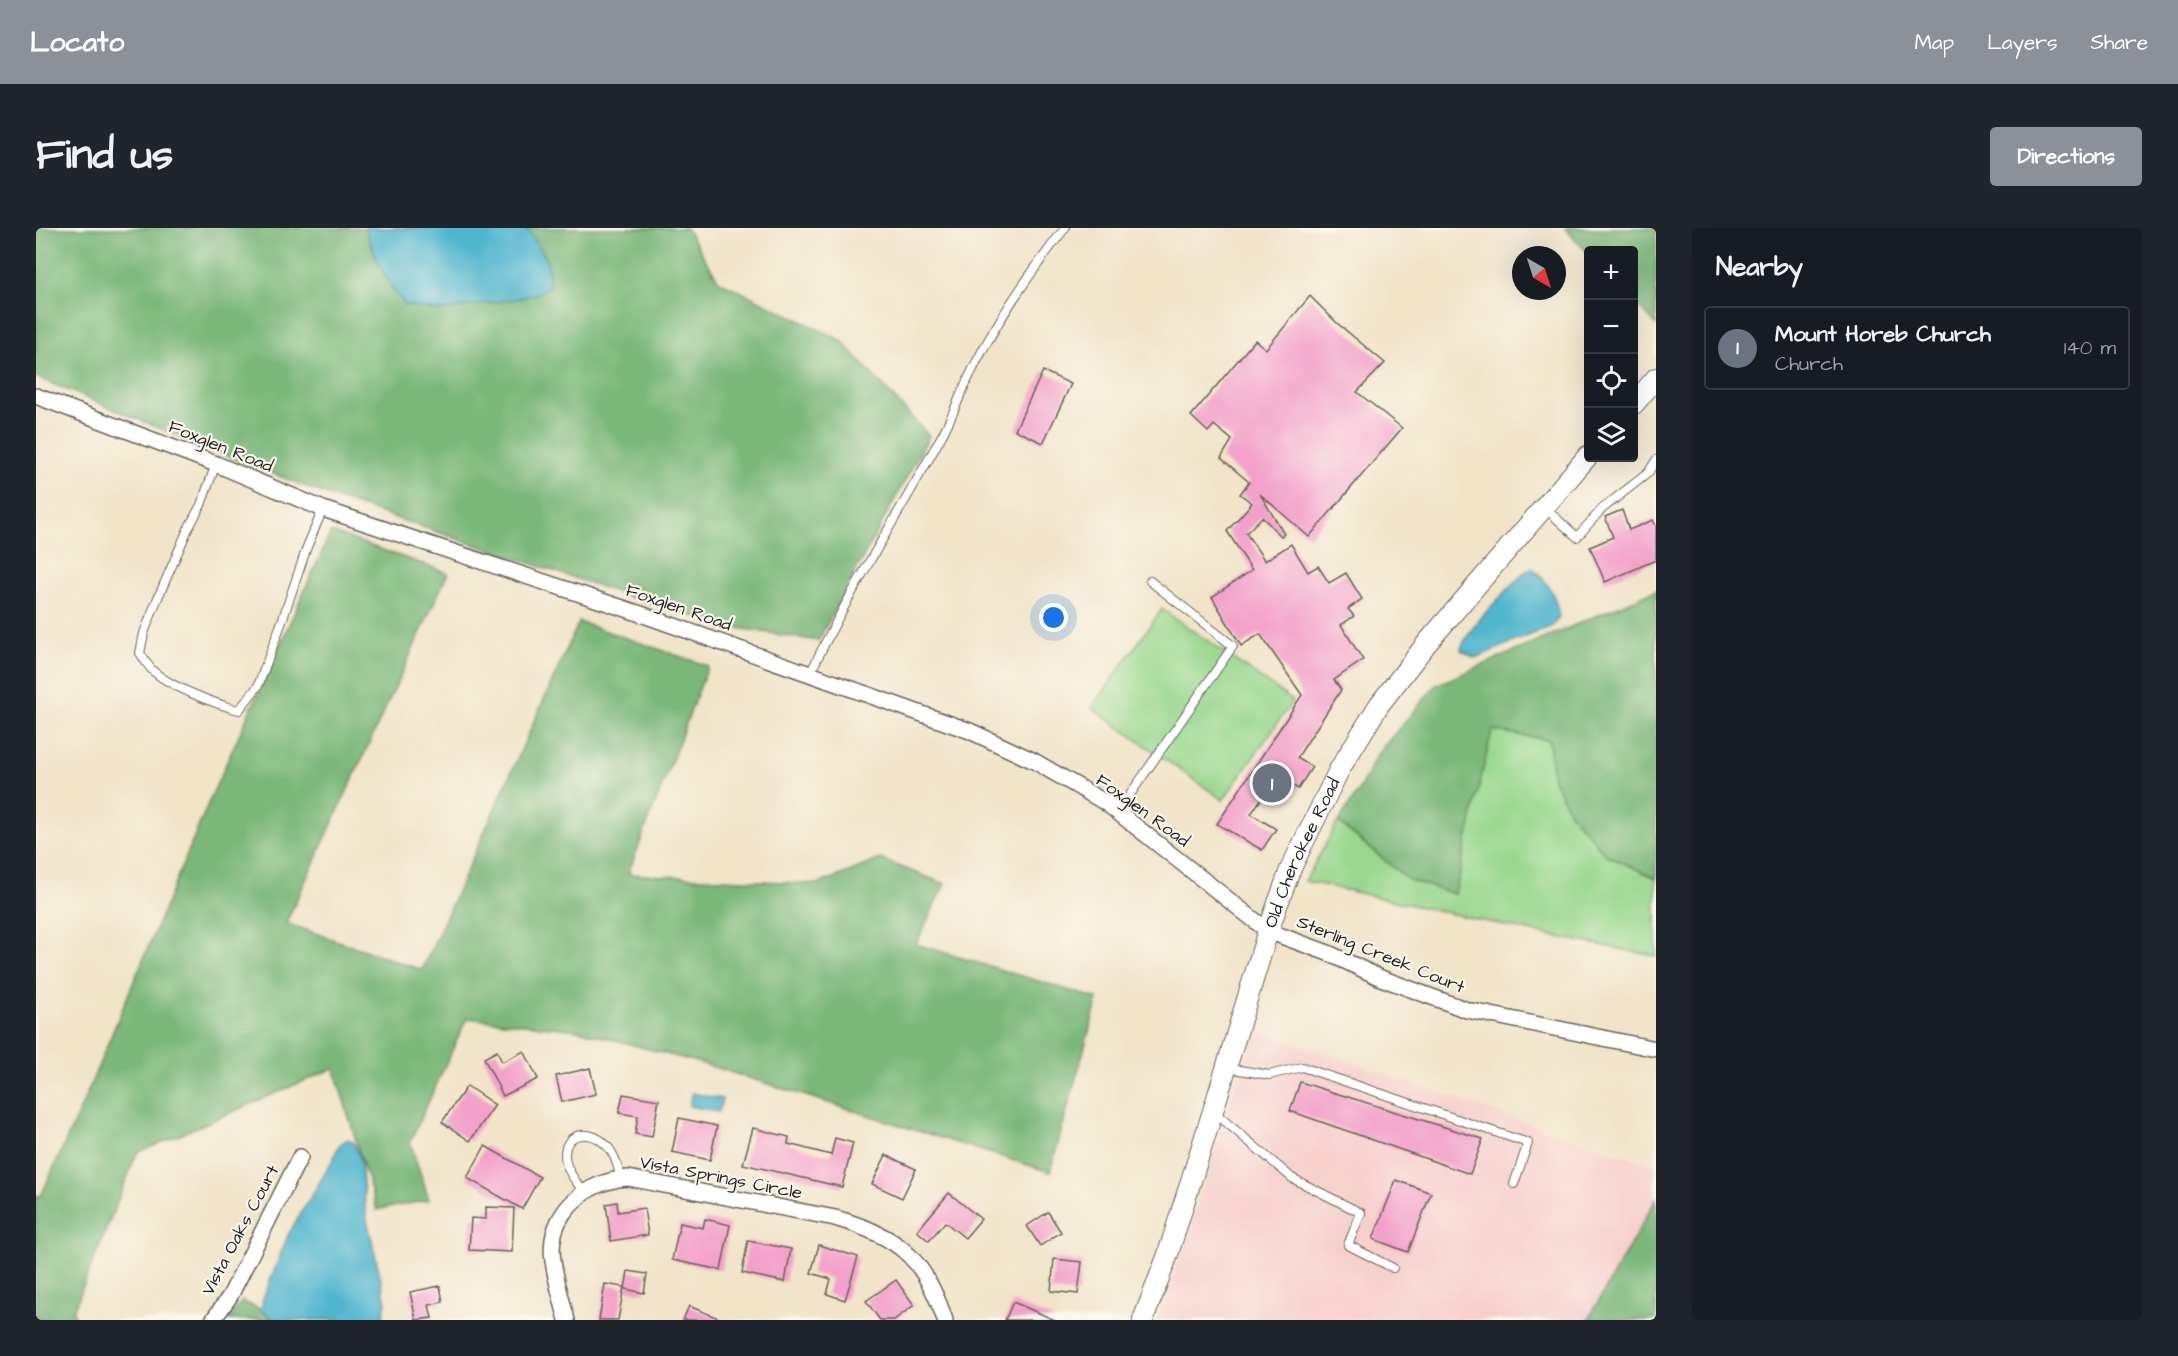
<!DOCTYPE html>
<html lang="en">
<head>
<meta charset="utf-8">
<style>
  :root { --surface:#171b24; --page:#20242c; --text:#f1f3f6; --muted:#9ea1a6; --line:#363941; --accent:#8c9099 }
  body { margin:0; font-family:"Architects Daughter",sans-serif; background:var(--page); color:var(--text) }
  .controls { position:absolute; right:18px; top:18px; display:grid; overflow:hidden; border-radius:6px; box-shadow:0 6px 24px #0002 }
  .controls button { width:54px; height:54px; display:grid; place-items:center; padding:0; border:0; border-bottom:2px solid var(--line); background:var(--surface); color:var(--text); font:30px sans-serif }
  .compass { position:absolute; left:1476px; top:18px; width:54px; height:54px; border-radius:50%; background:var(--surface); box-shadow:0 6px 24px #0002; rotate:141deg }
  .you { position:absolute; left:1018px; top:390px; width:21px; height:21px; margin:-15px; border:4px solid #fff; border-radius:50%; background:#1a73e8; box-shadow:0 0 0 9px #1a73e833 }
  .badge { display:grid; place-items:center; width:39px; height:39px; border-radius:50%; background:var(--accent); color:#fff; font-size:20px; font-weight:700 }
  .pin { position:absolute; translate:-50% -50%; border:3px solid #fff; box-shadow:0 2px 6px #0006 }
  .list { margin:0; padding:0; list-style:none }
  h2 { display:flex; justify-content:space-between; align-items:center; height:78px; margin:0; padding:0 24px; font-size:26px }
  h2 small { font-size:20px; font-weight:400; color:var(--muted) }
  .list li { display:grid; grid-template-columns:39px 1fr auto; gap:18px; align-items:center; box-sizing:border-box; height:84px; margin:0 12px 12px; padding:0 12px; border:2px solid var(--line); border-radius:6px }
  .list b { display:block; font-size:22px; white-space:nowrap }
  .list p { margin:0; font-size:20px; white-space:nowrap; color:var(--muted) }
  .list em { font-size:20px; font-style:normal; color:var(--muted) }
  .icon { flex:none; width:33px; height:33px; fill:none; stroke:currentColor; stroke-width:2; stroke-linecap:round; stroke-linejoin:round }
  .map { position:relative; flex:none; width:1620px; height:1092px; overflow:hidden; border-radius:6px }
  header { display:flex; align-items:center; gap:36px; box-sizing:border-box; height:84px; padding:0 30px; background:var(--accent); color:#fff }
  header strong { font-size:28px }
  nav { display:flex; gap:33px; margin-inline-start:auto; font-size:21px }
  .intro { display:flex; align-items:center; justify-content:space-between; box-sizing:border-box; height:144px; padding:0 36px }
  h1 { margin:0; font-size:42px }
  .button { padding:15px 27px; border-radius:6px; background:var(--accent); color:#fff; font-size:21px; font-weight:700 }
  main { display:flex; gap:36px; padding:0 36px }
  aside { flex:1; background:var(--surface); border-radius:6px; box-shadow:0 6px 24px #0002 }
  .map>svg:first-child { display:block }
</style>
</head>
<body>
<header>
<strong>Locato</strong>
<nav><a>Map</a><a>Layers</a><a>Share</a></nav>
</header>
<div class="intro"><h1>Find us</h1><a class="button">Directions</a></div>
<main>
<div class="map">
<svg width="1620" height="1092" viewBox="0 0 1620 1092">
  <rect width="100%" height="100%" fill="#fbf7ec"/>
  <filter id="ink" filterUnits="userSpaceOnUse"><feTurbulence type="fractalNoise" baseFrequency=".0167" numOctaves="2"/><feDisplacementMap in="SourceGraphic" scale="12" xChannelSelector="R" yChannelSelector="G"/><feConvolveMatrix kernelMatrix="1 2 1 2 8 2 1 2 1" color-interpolation-filters="sRGB"/></filter>
  <filter id="wash" filterUnits="userSpaceOnUse"><feTurbulence type="fractalNoise" baseFrequency=".008" numOctaves="4" result="noise"/><feDisplacementMap in="SourceGraphic" scale="24" xChannelSelector="R" yChannelSelector="G"/><feGaussianBlur stdDeviation="1.35" result="paint"/><feColorMatrix in="noise" values="0 0 0 0 0 0 0 0 0 0 0 0 0 0 0 0 0 1.4 0 .05"/><feComposite in="paint" operator="in"/></filter>
  <g filter="url(#wash)">
    <rect width="100%" height="100%" fill="#f1e4c8"/>
    <path fill="#f7d0cc" d="M1218,801L1620,939V971L1552,1092H1121L1146,1023Z"/>
    <g fill="#99d88e" stroke="#5a7a55" stroke-width="1.5">
      <path d="M1126,381L1257,473L1187,572L1056,480Z"/>
      <path d="M1455,502L1513,512L1517,551L1570,627L1620,650V728L1507,706L1269,653L1302,594L1373,652L1419,666Z"/>
    </g>
    <g fill="#7ab879" stroke="#4b6a4a" stroke-width="1.5">
      <path d="M0,0H650L683,53L805,112L893,208L782,413L690,398L604,372L297,269L181,224L0,149Z"/>
      <path d="M1529,0H1620V97L1598,73V22H1552V25Z"/>
      <path d="M295,304L412,345L250,695L386,742L543,394L672,438L592,646L783,656L844,631L909,656L880,716L1062,771L1014,944L671,837L542,802L431,790L374,914L393,972L341,982L298,840L101,925L37,1083L40,1092H0V968H5L47,875L175,569Z"/>
      <path d="M1620,362V650L1570,627L1534,585L1517,551L1513,512L1456,502L1419,666L1373,652L1302,594L1320,567L1342,525L1400,457Z"/>
      <path d="M1620,971V1092H1552Z"/>
      <path d="M206,1073L225,1082L238,1092H192Z"/>
    </g>
    <g fill="#50b6ce" stroke="#366975" stroke-width="1.5">
      <path d="M329,0H490C505,21 515,30 513,58L503,65L485,70L404,83L369,77C350,54 339,29 329,0Z"/>
      <path d="M1496,340C1513,354 1520,368 1523,390L1516,398L1439,430L1425,422C1429,401 1474,360 1490,343Z"/>
      <path d="M656,865L686,871L683,884L653,878Z"/>
      <path d="M312,911L318,915L325,932L330,987L350,1074L346,1092H238L225,1082L227,1071L252,1007L297,932L303,917Z"/>
    </g>
    <g id="blocks">
      <g fill="#f3a1ca">
        <path d="M1274,68L1301,95L1349,135L1321,164L1366,200L1273,309L1224,266L1248,306L1245,308L1226,289L1210,305L1229,333L1255,316L1272,344L1282,338L1293,355L1310,345L1326,371L1312,381L1318,388L1305,397L1327,432L1298,452L1305,462L1261,530L1276,539L1262,561L1241,547L1215,586L1240,601L1226,622L1181,596L1266,467L1224,406L1205,418L1176,369L1216,342L1191,303L1216,275L1204,266L1213,254L1185,230L1196,212L1178,197L1172,204L1155,188L1219,112L1230,121Z"/>
        <path d="M1007,143L1035,156L1007,215L979,202Z"/>
        <path d="M1586,282L1593,302L1617,292L1620,298V332L1569,354L1554,319L1577,309L1569,289Z"/>
        <path d="M461,823L466,834L488,823L502,851L467,868L448,830Z"/>
        <path d="M554,840L560,866L526,874L520,848Z"/>
        <path d="M1264,854L1447,911L1434,946L1254,883Z"/>
        <path d="M431,858L459,877L434,913L406,894Z"/>
        <path d="M587,866L623,872L616,909L599,906L602,888L583,885Z"/>
        <path d="M643,890L681,898L674,932L636,924Z"/>
        <path d="M717,900L753,909L752,916L795,927L799,910L817,915L806,959L707,936Z"/>
        <path d="M449,918L504,949L486,981L431,950Z"/>
        <path d="M850,927L880,941L866,970L836,956Z"/>
        <path d="M1360,952L1395,965L1372,1024L1337,1011Z"/>
        <path d="M913,965L945,991L929,1010L909,994L893,1013L881,1003Z"/>
        <path d="M581,974L582,984L608,980L612,1007L575,1013L570,976Z"/>
        <path d="M450,979L478,980L476,1024L433,1022L435,990L450,991Z"/>
        <path d="M1012,984L1025,1004L1004,1018L991,998Z"/>
        <path d="M669,991L694,997L685,1042L636,1032L644,995L667,1000Z"/>
        <path d="M712,1013L755,1021L749,1054L706,1045Z"/>
        <path d="M783,1017L822,1029L809,1072L791,1066L795,1051L775,1045Z"/>
        <path d="M1018,1031L1046,1034L1042,1066L1015,1063Z"/>
        <path d="M592,1043L611,1046L608,1065L589,1061Z"/>
        <path d="M860,1052L878,1077L858,1092H844L830,1073Z"/>
        <path d="M569,1056L588,1059L582,1092H563Z"/>
        <path d="M404,1058L407,1074L393,1077L396,1090L380,1092L374,1064Z"/>
        <path d="M977,1074L1019,1092H969Z"/>
        <path d="M653,1078L687,1092H647Z"/>
      </g>
    </g>
  </g>
  <g filter="url(#ink)">
    <use href="#blocks" fill-opacity="0" stroke="#676258" stroke-width="1.5"/>
    <g fill="none" stroke-linecap="round" stroke-linejoin="round">
      <g stroke="#676258" stroke-width="10">
        <g id="service">
          <path d="M180,236L165,277L152,301L121,372L108,405L104,425C107,430 111,436 115,441C132,458 179,476 203,482L222,458L245,396L271,319L287,281"/>
          <path d="M1509,280L1541,309L1566,281L1612,245L1620,232"/>
          <path d="M774,446C812,365 861,289 904,211C916,190 924,166 935,145C960,93 994,45 1029,0"/>
          <path d="M1082,584L1197,418L1114,353"/>
          <path d="M1192,840L1233,847L1266,839L1492,915L1478,956"/>
          <path d="M1178,884L1256,950L1325,985L1312,1017L1357,1040"/>
          <path d="M548,964C540,954 529,941 529,927C529,902 557,902 570,917C579,926 582,939 585,951"/>
        </g>
      </g>
      <g stroke="#676258" stroke-width="18">
        <g id="minor">
          <path d="M0,168L180,236L287,281L602,385L934,503L998,533L1070,575L1232,703L1292,725L1345,750L1431,782L1620,821"/>
          <path d="M177,1092L194,1068L264,929"/>
          <path d="M531,1092C526,1073 520,1053 517,1033C510,986 549,953 592,950L799,990C862,1008 888,1029 909,1092"/>
        </g>
      </g>
      <g stroke="#676258" stroke-width="22">
        <g id="tertiary">
          <path d="M1598,176L1620,150"/>
          <path id="s1" d="M1107,1092L1131,1029L1177,883L1232,703L1254,642L1303,542L1343,477L1391,415L1552,228"/>
        </g>
      </g>
      <use href="#service" stroke="#fff" stroke-width="8"/>
      <use href="#minor" stroke="#fff" stroke-width="15"/>
      <use href="#tertiary" stroke="#fff" stroke-width="20"/>
    </g>
  </g>
  <g text-anchor="middle" stroke-width="4.5" stroke-linejoin="round" paint-order="stroke">
    <g font-size="18" fill="#1c1c1c" stroke="#fbf7ec">
      <text transform="translate(185 218) rotate(22)" y="6">Foxglen Road</text>
      <text transform="translate(643 379) rotate(19)" y="6">Foxglen Road</text>
      <text transform="translate(1107 582) rotate(36)" y="6">Foxglen Road</text>
      <text dy="6" stroke="none"><textPath href="#s1" startOffset="494">Old Cherokee Road</textPath></text>
      <text transform="translate(1345 726) rotate(22)" y="6">Sterling Creek Court</text>
      <text transform="translate(685 949) rotate(11)" y="6">Vista Springs Circle</text>
      <text transform="translate(204 1002) rotate(-62)" y="6">Vista Oaks Court</text>
    </g>
  </g>
</svg>
<div class="controls">
<button>+</button>
<button>−</button>
<button><svg class="icon" aria-label="locate" viewBox="0 0 24 24"><circle cx="12" cy="12" r="6"/><path d="M12 2v4M12 18v4M2 12h4M18 12h4"/></svg></button>
<button><svg class="icon" aria-label="layers" viewBox="0 0 24 24"><path d="M12 4l9 5-9 5-9-5zM3 14l9 5 9-5"/></svg></button>
</div>
<svg class="compass" viewBox="-18 -18 36 36"><path d="M0-13l5 13h-10z" fill="#e53935"/><path d="M0 13l5-13h-10z" fill="#9ea1a6"/></svg>
<div class="you"></div>
<div class="pin badge" style="left:1236px;top:555px;background:#6b7280">1</div>
</div>
<aside>
<h2>Nearby<small></small></h2>
<ul class="list">
<li><span class="badge" style="background:#6b7280">1</span><div><b>Mount Horeb Church</b><p>Church</p></div><em>140 m</em></li>
</ul>
</aside>
</main>
</body>
</html>
